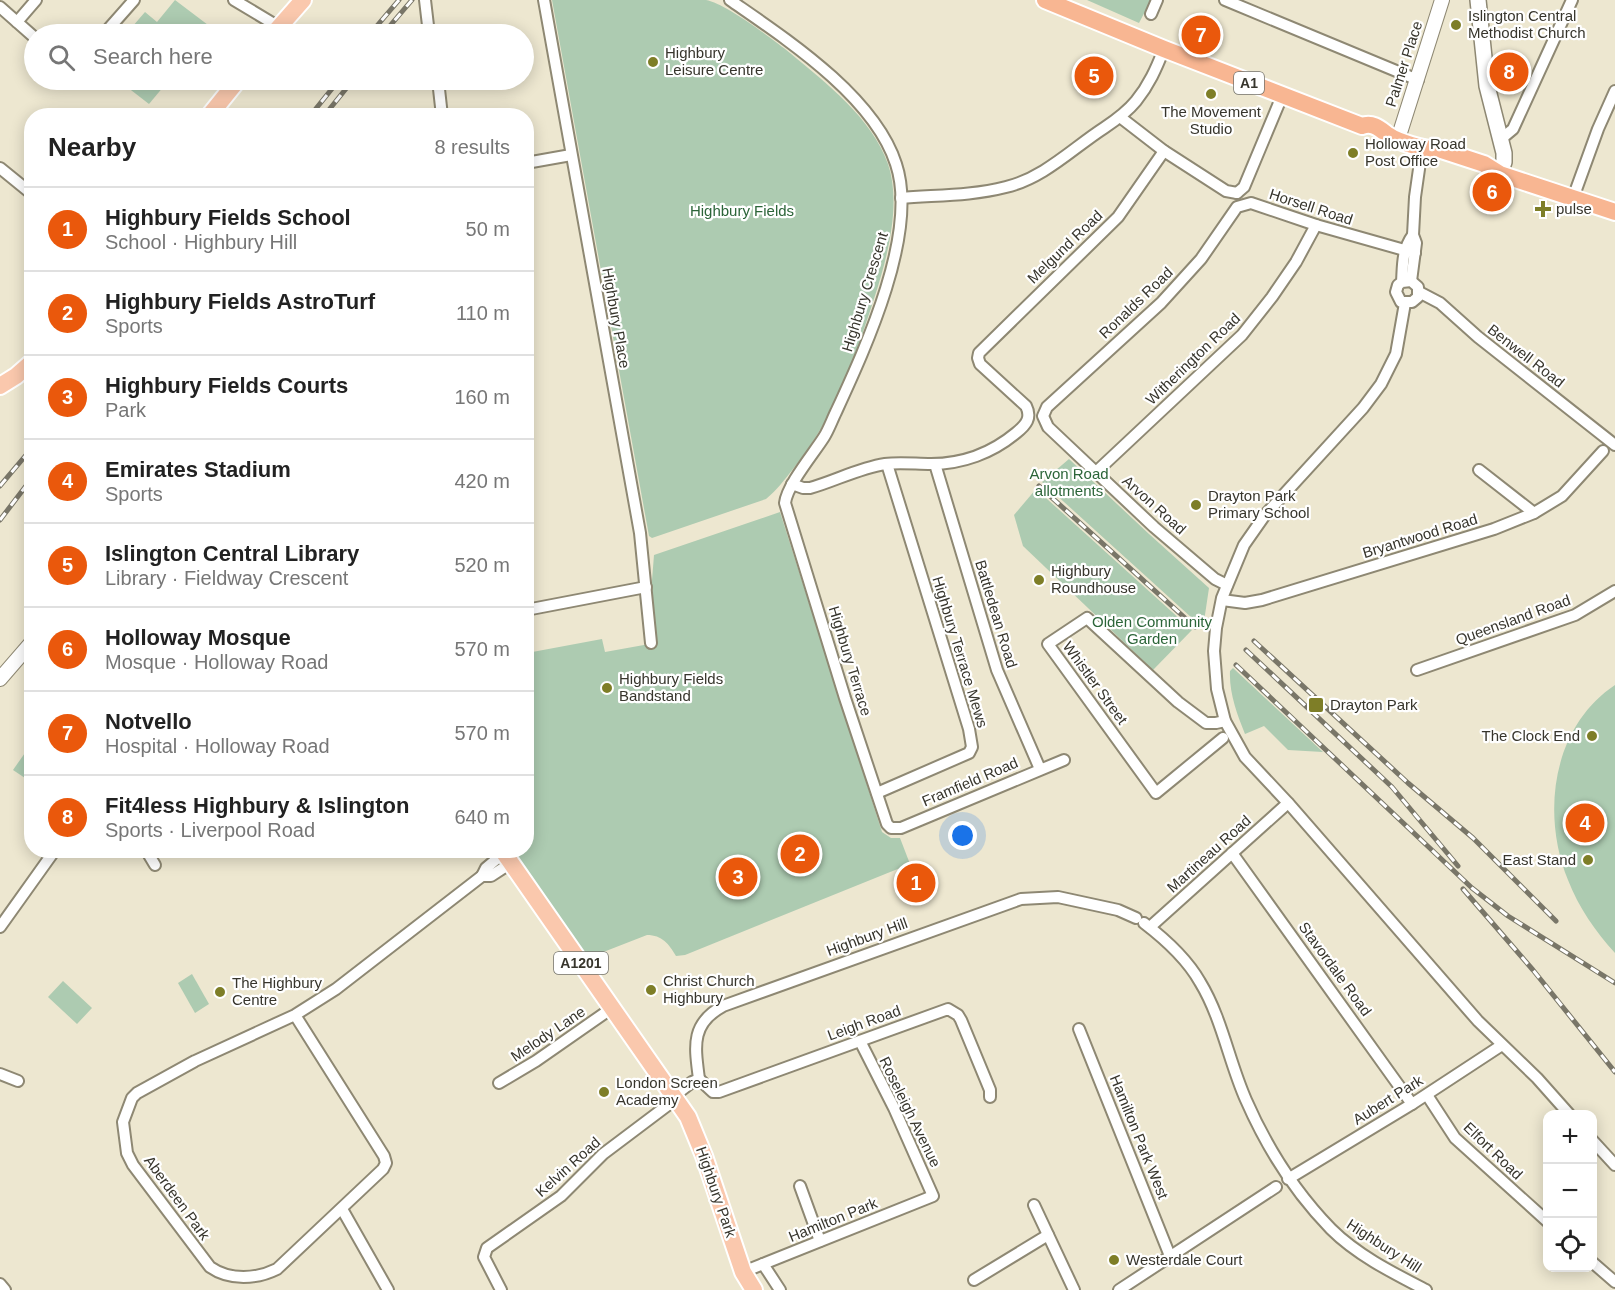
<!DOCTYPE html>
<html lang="en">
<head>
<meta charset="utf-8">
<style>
  :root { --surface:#fff; --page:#f2f2f2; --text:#222; --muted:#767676; --line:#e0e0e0; --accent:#ea580c }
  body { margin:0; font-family:Arial,sans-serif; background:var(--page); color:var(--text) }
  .controls { position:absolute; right:18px; bottom:18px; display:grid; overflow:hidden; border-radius:12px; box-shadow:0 3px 15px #0003 }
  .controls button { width:54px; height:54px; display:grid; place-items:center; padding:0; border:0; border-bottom:2px solid var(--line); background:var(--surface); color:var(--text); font:30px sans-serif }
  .you { position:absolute; left:963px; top:836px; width:21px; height:21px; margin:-15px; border:4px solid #fff; border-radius:50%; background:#1a73e8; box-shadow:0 0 0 9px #1a73e833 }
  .badge { display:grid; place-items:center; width:39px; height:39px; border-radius:50%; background:var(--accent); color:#fff; font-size:20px; font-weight:700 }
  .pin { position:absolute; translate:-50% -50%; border:3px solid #fff; box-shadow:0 2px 6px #0006 }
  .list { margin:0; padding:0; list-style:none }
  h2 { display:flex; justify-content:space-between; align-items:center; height:78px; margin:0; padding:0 24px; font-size:26px }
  h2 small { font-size:20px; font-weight:400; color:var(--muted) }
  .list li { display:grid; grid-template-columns:39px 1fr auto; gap:18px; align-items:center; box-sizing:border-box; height:84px; padding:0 24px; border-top:2px solid var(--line) }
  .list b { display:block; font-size:22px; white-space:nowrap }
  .list p { margin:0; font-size:20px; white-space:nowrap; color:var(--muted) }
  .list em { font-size:20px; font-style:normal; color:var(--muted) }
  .icon { flex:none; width:33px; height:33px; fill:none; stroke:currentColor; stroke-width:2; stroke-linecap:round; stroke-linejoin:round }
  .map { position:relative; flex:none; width:1615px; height:1290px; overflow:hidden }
  .search { position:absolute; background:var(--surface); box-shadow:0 3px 15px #0003; left:24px; top:24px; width:510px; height:66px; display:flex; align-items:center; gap:15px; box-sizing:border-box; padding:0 21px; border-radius:33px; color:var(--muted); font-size:22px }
  .panel { position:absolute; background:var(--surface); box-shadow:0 3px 15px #0003; left:24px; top:108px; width:510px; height:750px; border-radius:24px }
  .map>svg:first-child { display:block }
</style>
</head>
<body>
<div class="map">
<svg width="1615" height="1290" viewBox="0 0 1615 1290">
  <rect width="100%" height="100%" fill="#ede7d0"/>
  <g fill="#adcbb1">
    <path d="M175,0L212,28L206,34H126L145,12L157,22Z"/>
    <path d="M552,0C588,0 625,0 661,0C676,0 692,0 706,0C725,3 774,40 790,53C826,83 872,118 888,164C905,214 879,284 863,332C847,381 826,428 793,469C785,479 777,490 766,499L652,538L649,536Z"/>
    <path d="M1087,0H1151L1139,23Z"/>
    <path d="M118,80H169L149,104Z"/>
    <path d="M1069,459L1149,534L1209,588L1203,628L1042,482Z"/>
    <path d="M1036,489L1192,630L1153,670L1023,546L1014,515Z"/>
    <path d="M780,512L882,832L891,838H900L910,864L685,955L676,956C669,944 662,935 647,935L588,958L513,851L526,850L527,653L602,639L605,652L655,643L651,593L654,555Z"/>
    <path d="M1233,668L1323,752L1288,750L1264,726L1245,734C1237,714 1229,693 1230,671Z"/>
    <path d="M1615,685V953C1595,931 1579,908 1568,880C1541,814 1552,727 1615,685Z"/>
    <path d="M27,750L31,753V769L25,778L13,770Z"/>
    <path d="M192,974L209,1004L195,1013L178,983Z"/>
    <path d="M63,981L92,1008L77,1024L48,997Z"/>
  </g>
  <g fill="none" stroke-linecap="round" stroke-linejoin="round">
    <g stroke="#8e8873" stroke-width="14">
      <g id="minor">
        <path d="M234,0L279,27"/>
        <path d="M425,0L429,34"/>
        <path d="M544,0L640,533L651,643"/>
        <path d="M730,0C786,39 874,96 896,164C919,233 865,349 836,412C832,420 829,429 824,437C814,453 787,485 785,503L845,698L887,824L891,828H901L1064,760"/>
        <path d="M1225,0L1418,80"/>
        <path d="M0,7L34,37"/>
        <path d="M1151,14L1157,0"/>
        <path d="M17,22L36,0"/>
        <path d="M104,34L134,0"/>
        <path d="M438,80L442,116"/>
        <path d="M1120,117L1164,151L1226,191L1237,193"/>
        <path d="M1501,139L1513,129L1572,0"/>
        <path d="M526,163L571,155"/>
        <path d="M0,168L32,194"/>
        <path d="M1237,193L1244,187L1282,96"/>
        <path d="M901,198C937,195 971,196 1006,187C1044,178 1073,148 1104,128C1116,120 1127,112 1136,101C1149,85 1156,69 1164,49"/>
        <path d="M1573,198L1598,129L1615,91"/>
        <path d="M1411,281L1416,243L1413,235L1415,197L1422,148"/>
        <path d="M1402,282L1411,281L1418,287V297L1412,302H1401L1396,292L1398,285L1402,282C1403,265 1402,250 1413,235"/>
        <path d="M1419,292L1440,303L1478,337L1615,445"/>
        <path d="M1405,303L1396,354L1381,384L1363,408L1265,515L1244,545L1222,598L1216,628L1214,651L1217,689L1225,721L1245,757L1290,805L1478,1021L1537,1078L1569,1114"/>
        <path d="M935,464L997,670L1040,769"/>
        <path d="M1479,470L1534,513"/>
        <path d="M1096,472L1242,335L1272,297L1296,262L1316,225"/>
        <path d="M792,484L803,488H810C835,481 859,468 885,464C899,462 916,464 931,464C962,464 992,453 1016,433C1026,425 1032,418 1026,406L980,364L978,358L979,353L1118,217L1164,151"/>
        <path d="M1227,585L1215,579L1154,527L1048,427L1043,416L1047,407L1161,303L1201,259L1237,207L1251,203L1316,225L1415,253"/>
        <path d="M1222,600L1245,603L1262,600L1494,529L1534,513L1562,496L1603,451"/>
        <path d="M526,610L646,587"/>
        <path d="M1417,670L1575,615L1615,591"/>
        <path d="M1223,738L1156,793L1048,644L1087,618L1178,702L1206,723H1216L1225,721"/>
        <path d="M877,793L969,753L972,747L969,729L887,464"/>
        <path d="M146,850L155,865"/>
        <path d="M504,853L486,868L482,876H491L511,863"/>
        <path d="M1232,853L1412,1104"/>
        <path d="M1144,923C1165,939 1187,959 1200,982C1222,1018 1229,1062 1246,1100C1267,1148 1294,1191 1331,1229C1357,1255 1393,1273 1426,1290"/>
        <path d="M0,927L55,850"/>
        <path d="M1150,927L1288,803"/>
        <path d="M295,1015L384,1156L386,1163L383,1169L277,1269C257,1279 230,1281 210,1267L133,1165L127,1153L123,1122L132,1098L137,1093L195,1061L295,1015L336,989L482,876"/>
        <path d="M1079,1029L1170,1256"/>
        <path d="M0,1074L18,1081"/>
        <path d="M699,1079L713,1092H719L948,1009L958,1015L961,1020L990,1090V1097"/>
        <path d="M499,1083L536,1061L612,1008"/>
        <path d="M1427,1095L1455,1138L1548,1222"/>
        <path d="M674,1096L692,1082L699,1079C695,1047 690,1024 723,1006L1021,899L1058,897L1118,910L1136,918"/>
        <path d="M1592,1140L1615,1165"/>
        <path d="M1288,1179L1412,1104L1502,1045"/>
        <path d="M800,1186L820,1241"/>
        <path d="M1034,1205L1074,1290"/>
        <path d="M342,1209L388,1290"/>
        <path d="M1592,1262L1615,1282"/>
        <path d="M763,1264L780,1290"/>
        <path d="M743,1272L933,1196L894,1108L860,1041"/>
        <path d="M974,1280L1048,1235"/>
        <path d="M0,1284L5,1290"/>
        <path d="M501,1290L484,1257L487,1248L561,1196L603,1154L676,1099"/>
        <path d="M1119,1290L1276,1187"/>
      </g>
    </g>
    <g stroke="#8e8873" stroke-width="16">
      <g id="tertiary">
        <path d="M1398,139L1442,0"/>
        <path d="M0,679L32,642"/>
      </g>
    </g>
    <g stroke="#8e8873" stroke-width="18">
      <path id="secondary" d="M1478,0L1487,86L1504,153V162L1500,174"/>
    </g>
    <g stroke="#fff" stroke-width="20">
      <g id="primary">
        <path d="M273,34L303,0"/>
        <path d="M209,116L238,80"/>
        <path d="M0,386L16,376L32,362"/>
        <path d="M502,850L688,1117L704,1156L743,1272L754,1290"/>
      </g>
    </g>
    <g stroke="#fff" stroke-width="20">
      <path id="trunk" d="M1045,0L1164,49L1362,126C1373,122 1380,129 1388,135C1396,141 1426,151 1435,148L1484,164L1500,174L1615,212"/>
    </g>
    <use href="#minor" stroke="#fff" stroke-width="10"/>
    <use href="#tertiary" stroke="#fff" stroke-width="14"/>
    <use href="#secondary" stroke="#fff" stroke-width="15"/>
    <use href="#primary" stroke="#fac8ad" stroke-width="16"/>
    <use href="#trunk" stroke="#f8b692" stroke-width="16"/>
    <g stroke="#797668" stroke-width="5">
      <g id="rail">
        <path d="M370,34L399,0"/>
        <path d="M383,34L412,0"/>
        <path d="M310,116L339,80"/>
        <path d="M324,116L353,80"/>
        <path d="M0,486L32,448"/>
        <path d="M1039,486L1195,627"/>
        <path d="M0,520L32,478"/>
        <path d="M1254,641L1408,783L1473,838L1556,921"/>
        <path d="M1246,650L1392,787L1458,866"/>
        <path d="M1236,665L1472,888L1508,916L1615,983"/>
        <path d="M1463,889L1533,970L1615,1072"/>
      </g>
    </g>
    <use href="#rail" stroke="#fff" stroke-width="3" stroke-dasharray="9" stroke-linecap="butt"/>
  </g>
  <g fill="#7e7e27" stroke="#fff" stroke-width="2">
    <circle cx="1456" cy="25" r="6"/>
    <circle cx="653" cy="62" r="6"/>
    <circle cx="1211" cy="94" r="6"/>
    <circle cx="1353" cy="153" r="6"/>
    <path d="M1540 200h6v6h6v6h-6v6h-6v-6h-6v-6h6z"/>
    <circle cx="1196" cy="505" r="6"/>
    <circle cx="1039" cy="580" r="6"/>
    <circle cx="607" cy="688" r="6"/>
    <rect x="1308" y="697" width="16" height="16" rx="3"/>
    <circle cx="1592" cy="736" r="6"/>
    <circle cx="1588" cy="860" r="6"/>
    <circle cx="651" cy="990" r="6"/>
    <circle cx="220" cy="992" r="6"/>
    <circle cx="604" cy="1092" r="6"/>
    <circle cx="1114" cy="1260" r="6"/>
  </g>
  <g text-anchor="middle" stroke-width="4.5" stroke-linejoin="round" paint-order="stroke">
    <g fill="#fff" stroke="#73726b" stroke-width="1.5">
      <rect x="1234" y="72" width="30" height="22" rx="4.5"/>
      <rect x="554" y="952" width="54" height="22" rx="4.5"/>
    </g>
    <g font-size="14" font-weight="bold" fill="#37352c">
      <text x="1249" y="88">A1</text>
      <text x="581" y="968">A1201</text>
    </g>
    <g font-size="15" fill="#37352c" stroke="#fff" text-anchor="start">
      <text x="1468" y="21">Islington Central<tspan x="1468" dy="17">Methodist Church</tspan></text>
      <text x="665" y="58">Highbury<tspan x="665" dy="17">Leisure Centre</tspan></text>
      <text x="1211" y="117" text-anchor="middle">The Movement<tspan x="1211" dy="17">Studio</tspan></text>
      <text x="1365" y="149">Holloway Road<tspan x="1365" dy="17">Post Office</tspan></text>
      <text x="1556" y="214">pulse</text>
      <text x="1208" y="501">Drayton Park<tspan x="1208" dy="17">Primary School</tspan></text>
      <text x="1051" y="576">Highbury<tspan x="1051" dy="17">Roundhouse</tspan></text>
      <text x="619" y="684">Highbury Fields<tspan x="619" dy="17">Bandstand</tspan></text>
      <text x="1330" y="710">Drayton Park</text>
      <text x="1580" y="741" text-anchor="end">The Clock End</text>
      <text x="1576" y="865" text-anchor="end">East Stand</text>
      <text x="663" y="986">Christ Church<tspan x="663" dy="17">Highbury</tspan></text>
      <text x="232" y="988">The Highbury<tspan x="232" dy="17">Centre</tspan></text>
      <text x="616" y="1088">London Screen<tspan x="616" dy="17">Academy</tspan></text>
      <text x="1126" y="1265">Westerdale Court</text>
    </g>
    <g font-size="15" fill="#37352c" stroke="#fff">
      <text transform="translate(1404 64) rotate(-72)" y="5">Palmer Place</text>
      <text transform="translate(1311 207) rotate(18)" y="5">Horsell Road</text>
      <text transform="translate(1065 247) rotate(-44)" y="5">Melgund Road</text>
      <text transform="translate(865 292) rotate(-73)" y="5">Highbury Crescent</text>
      <text transform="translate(1136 303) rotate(-44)" y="5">Ronalds Road</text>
      <text transform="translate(616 318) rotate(80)" y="5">Highbury Place</text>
      <text transform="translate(1526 356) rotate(38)" y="5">Benwell Road</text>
      <text transform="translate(1193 359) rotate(-44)" y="5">Witherington Road</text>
      <text transform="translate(1154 505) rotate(42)" y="5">Arvon Road</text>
      <text transform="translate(1420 536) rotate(-17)" y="5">Bryantwood Road</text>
      <text transform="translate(996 614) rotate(73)" y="5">Battledean Road</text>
      <text transform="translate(1513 620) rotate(-20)" y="5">Queensland Road</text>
      <text transform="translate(960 652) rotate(73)" y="5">Highbury Terrace Mews</text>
      <text transform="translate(850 661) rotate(73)" y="5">Highbury Terrace</text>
      <text transform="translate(1095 683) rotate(54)" y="5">Whistler Street</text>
      <text transform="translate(970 782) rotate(-23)" y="5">Framfield Road</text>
      <text transform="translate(1209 854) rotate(-42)" y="5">Martineau Road</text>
      <text transform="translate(867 937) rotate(-20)" y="5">Highbury Hill</text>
      <text transform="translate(1335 969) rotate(54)" y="5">Stavordale Road</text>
      <text transform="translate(864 1023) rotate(-20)" y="5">Leigh Road</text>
      <text transform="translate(548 1034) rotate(-34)" y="5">Melody Lane</text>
      <text transform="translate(1388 1100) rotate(-32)" y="5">Aubert Park</text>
      <text transform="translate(910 1112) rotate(64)" y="5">Roseleigh Avenue</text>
      <text transform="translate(1139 1137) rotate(68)" y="5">Hamilton Park West</text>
      <text transform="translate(1493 1151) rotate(44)" y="5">Elfort Road</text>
      <text transform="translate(568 1167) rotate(-42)" y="5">Kelvin Road</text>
      <text transform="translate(716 1192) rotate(71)" y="5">Highbury Park</text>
      <text transform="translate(177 1198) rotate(54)" y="5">Aberdeen Park</text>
      <text transform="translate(833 1220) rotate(-22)" y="5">Hamilton Park</text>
      <text transform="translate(1384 1246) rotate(33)" y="5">Highbury Hill</text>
    </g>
    <g font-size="15" fill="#2c6539" stroke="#fff">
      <text x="742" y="216">Highbury Fields</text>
      <text x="1069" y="479">Arvon Road<tspan x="1069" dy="17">allotments</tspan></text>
      <text x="1152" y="627">Olden Community<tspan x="1152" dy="17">Garden</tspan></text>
    </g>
  </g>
</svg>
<div class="controls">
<button>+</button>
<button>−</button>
<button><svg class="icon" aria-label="locate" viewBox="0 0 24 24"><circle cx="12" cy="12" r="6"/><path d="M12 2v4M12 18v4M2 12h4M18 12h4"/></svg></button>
</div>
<div class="you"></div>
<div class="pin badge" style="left:916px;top:883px">1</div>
<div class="pin badge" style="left:800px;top:854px">2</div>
<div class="pin badge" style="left:738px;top:877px">3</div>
<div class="pin badge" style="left:1585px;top:823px">4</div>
<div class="pin badge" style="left:1094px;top:76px">5</div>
<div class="pin badge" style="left:1492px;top:192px">6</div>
<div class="pin badge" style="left:1201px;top:35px">7</div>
<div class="pin badge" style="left:1509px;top:72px">8</div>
<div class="search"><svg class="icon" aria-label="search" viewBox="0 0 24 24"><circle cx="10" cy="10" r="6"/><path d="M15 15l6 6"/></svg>Search here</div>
<section class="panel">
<h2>Nearby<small>8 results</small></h2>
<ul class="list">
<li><span class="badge">1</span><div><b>Highbury Fields School</b><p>School · Highbury Hill</p></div><em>50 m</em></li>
<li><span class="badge">2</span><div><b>Highbury Fields AstroTurf</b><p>Sports</p></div><em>110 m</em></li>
<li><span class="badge">3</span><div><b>Highbury Fields Courts</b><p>Park</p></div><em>160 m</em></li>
<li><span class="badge">4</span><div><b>Emirates Stadium</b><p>Sports</p></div><em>420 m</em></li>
<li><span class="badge">5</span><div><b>Islington Central Library</b><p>Library · Fieldway Crescent</p></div><em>520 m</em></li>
<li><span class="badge">6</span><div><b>Holloway Mosque</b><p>Mosque · Holloway Road</p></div><em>570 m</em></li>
<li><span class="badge">7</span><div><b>Notvello</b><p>Hospital · Holloway Road</p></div><em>570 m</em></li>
<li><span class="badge">8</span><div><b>Fit4less Highbury &amp; Islington</b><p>Sports · Liverpool Road</p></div><em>640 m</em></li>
</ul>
</section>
</div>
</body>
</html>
